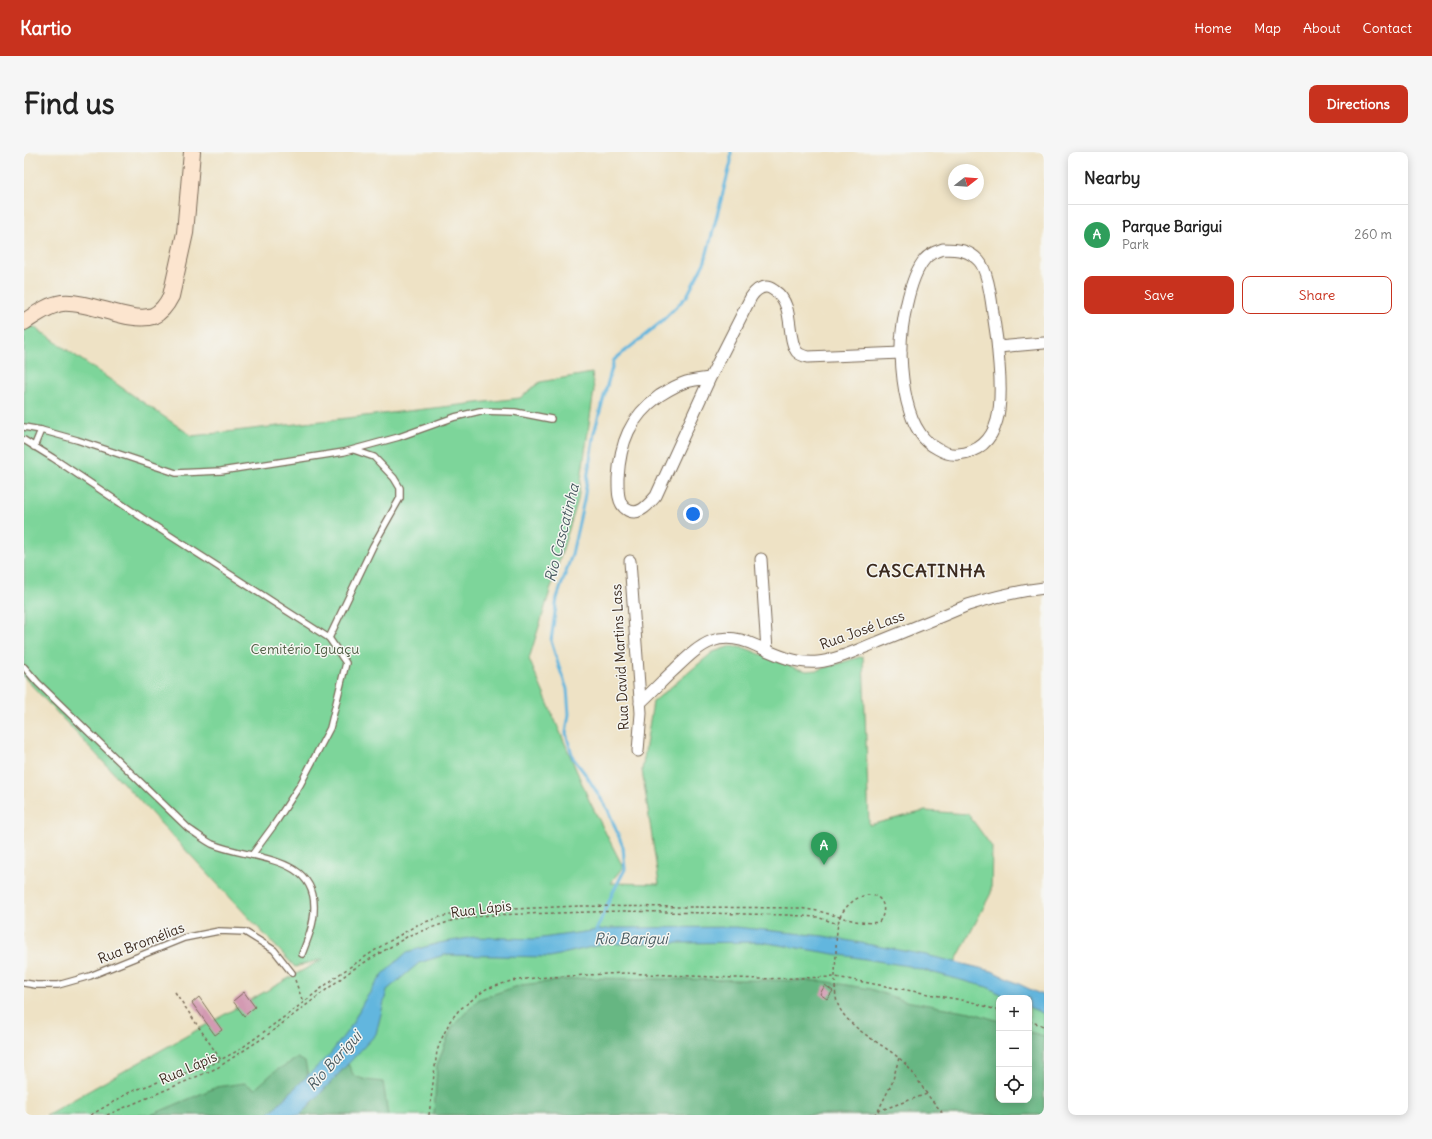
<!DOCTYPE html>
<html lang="en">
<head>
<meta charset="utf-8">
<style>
  :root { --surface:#fff; --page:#f6f6f6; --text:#222; --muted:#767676; --line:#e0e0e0; --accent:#c8321e }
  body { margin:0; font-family:Delius,sans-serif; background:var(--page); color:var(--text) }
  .controls { position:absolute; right:12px; bottom:12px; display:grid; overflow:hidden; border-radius:8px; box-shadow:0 2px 10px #0003 }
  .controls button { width:36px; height:36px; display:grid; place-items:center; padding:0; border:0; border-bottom:1px solid var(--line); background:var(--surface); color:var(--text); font:20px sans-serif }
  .compass { position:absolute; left:924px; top:12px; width:36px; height:36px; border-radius:50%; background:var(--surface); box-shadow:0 2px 10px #0003; rotate:73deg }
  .you { position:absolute; left:669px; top:362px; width:14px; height:14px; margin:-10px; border:3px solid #fff; border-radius:50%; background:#1a73e8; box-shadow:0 0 0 6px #1a73e833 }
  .badge { display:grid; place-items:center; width:26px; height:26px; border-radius:50%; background:var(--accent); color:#fff; font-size:13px; font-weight:700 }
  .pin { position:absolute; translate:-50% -33px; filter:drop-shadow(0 1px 2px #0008) }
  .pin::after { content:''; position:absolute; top:21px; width:14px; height:12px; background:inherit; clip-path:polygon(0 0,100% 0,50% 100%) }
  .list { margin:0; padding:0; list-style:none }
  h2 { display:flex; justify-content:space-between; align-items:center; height:52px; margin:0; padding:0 16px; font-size:17px }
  h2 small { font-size:13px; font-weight:400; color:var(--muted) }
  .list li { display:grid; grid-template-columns:26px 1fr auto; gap:12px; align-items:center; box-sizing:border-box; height:60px; padding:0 16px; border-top:1px solid var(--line) }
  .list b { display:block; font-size:15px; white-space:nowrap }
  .list p { margin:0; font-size:13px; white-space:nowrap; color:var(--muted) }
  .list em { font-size:13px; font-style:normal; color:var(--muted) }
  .actions { display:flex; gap:8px; padding:12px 16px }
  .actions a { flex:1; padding:9px 0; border:1px solid var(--accent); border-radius:8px; text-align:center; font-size:14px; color:var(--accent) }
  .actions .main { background:var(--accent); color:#fff }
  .icon { flex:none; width:22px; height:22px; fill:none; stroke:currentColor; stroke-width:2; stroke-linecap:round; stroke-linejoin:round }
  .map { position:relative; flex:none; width:1020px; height:963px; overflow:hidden; border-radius:8px }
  header { display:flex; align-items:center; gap:24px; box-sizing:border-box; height:56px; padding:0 20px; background:var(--accent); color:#fff }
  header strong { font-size:19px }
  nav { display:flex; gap:22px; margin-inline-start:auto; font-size:14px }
  .intro { display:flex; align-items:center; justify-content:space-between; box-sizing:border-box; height:96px; padding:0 24px }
  h1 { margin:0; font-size:28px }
  .button { padding:10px 18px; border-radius:8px; background:var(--accent); color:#fff; font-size:14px; font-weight:700 }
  main { display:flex; gap:24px; padding:0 24px }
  aside { flex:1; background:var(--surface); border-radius:8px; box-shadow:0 2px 10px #0003 }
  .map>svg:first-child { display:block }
</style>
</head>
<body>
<header>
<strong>Kartio</strong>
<nav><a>Home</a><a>Map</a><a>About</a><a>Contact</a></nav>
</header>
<div class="intro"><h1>Find us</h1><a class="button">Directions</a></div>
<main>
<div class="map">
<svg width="1020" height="963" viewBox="0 0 1020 963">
  <rect width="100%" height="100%" fill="#f6f6f2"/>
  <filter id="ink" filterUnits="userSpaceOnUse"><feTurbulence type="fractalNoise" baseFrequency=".025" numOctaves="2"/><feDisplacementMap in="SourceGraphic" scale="8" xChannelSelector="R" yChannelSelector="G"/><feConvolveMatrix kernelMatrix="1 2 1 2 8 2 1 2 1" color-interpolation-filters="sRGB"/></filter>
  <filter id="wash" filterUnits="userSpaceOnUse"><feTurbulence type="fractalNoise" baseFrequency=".012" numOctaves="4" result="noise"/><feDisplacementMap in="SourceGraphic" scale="16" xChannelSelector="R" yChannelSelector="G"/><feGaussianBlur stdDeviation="0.9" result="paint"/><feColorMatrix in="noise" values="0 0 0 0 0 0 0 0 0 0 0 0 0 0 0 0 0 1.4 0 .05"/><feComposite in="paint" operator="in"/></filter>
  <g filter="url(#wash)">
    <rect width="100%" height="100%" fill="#eee2c5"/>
    <path fill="#7dd59a" stroke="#5c805c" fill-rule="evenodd" d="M7,173L168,284L496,246L516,230L568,221L570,238L554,348L505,507L565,648L599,715L586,731L635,732L618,618L629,550L689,500L707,494L721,496L771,516L783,519L794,518L839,504L845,673L901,659L944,662L968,695L967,741L927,818L1020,849V963H22L299,807L271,815L0,525V177ZM975,846H1005V948H975Z"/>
    <g fill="#66b682" stroke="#507050">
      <path d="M559,826L799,829L846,837L881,849L946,860L975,869V948H1005V880L1020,884V963H410L413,913L428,875L455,847L497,833Z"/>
      <path d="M274,906L281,910L284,923L243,963H127L193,935L220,931L231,937L251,919Z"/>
      <path d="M324,912L330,924L342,928L359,930L364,963H276Z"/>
    </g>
    <path fill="#62b6de" stroke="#4e707e" d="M711,775L799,784L902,803L968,819L1020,844V862L1005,855V846H985L963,835L884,814L737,790L580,792L526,805L420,803L395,811L363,838L352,882L276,963H243L307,901L327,874L340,849L359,822L383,800L415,791L451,785L511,787L588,776Z"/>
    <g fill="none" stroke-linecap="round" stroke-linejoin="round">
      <path stroke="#62b6de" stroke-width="3" d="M571,781L588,742L601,717L599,695L584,658L562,623L549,606L542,581L545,562L543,537L535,515L527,489L533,446L548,402L560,348L570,281L590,208L636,171L663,144L681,109L707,10V0"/>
    </g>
    <g id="blocks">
      <g fill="#d39ab2">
        <path d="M801,833L809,839L803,847L796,842Z"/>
        <path d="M220,840L231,855L220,864L209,849Z"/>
        <path d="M175,845L198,878L191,883L168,851Z"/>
      </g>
    </g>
  </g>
  <g filter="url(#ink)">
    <use href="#blocks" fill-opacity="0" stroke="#7a6a58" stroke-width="1"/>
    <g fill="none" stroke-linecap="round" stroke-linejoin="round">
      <g stroke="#7a6a58" stroke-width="8">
        <g id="service">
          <path d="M0,275L17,278L53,288L152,321L197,319L320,300L375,285L431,265L456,259L491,260L527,267"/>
          <path d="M0,288L29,306L120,367L305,486L322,511L306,576L276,633L250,673L228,703"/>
          <path d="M10,295L17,278"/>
          <path d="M305,486L349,394L376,346V336L370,326L350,305L330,298"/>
          <path d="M0,515L14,531L165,677C173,682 180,688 188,692C225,708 293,702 290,758C290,773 283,789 278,802"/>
          <path d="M0,831L12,833H34L66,824L160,786L195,779L221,780L250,798L268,821"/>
        </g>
      </g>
      <g stroke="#7a6a58" stroke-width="13">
        <g id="minor">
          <path d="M919,97C934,97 945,98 955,109C964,119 967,147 969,161C972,178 974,195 975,212C978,247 980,298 934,302C927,303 919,300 914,297C906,293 901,289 896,281C882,261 878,227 877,202C876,178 885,125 901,107C906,101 913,99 919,97Z"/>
          <path d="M974,195L1020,191"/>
          <path d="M686,226C678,227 669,228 662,230C652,233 643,239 635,244C606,265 596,291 594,326C594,336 593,351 602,357C614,366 625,352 632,344L686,226L727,145C731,139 735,135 742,135C746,135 748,137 751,139C771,152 762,186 773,200C776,203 780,204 784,205L877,201"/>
          <path d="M737,407L743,498"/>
          <path d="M606,409L617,561L614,599"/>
          <path d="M616,551C628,540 639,528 651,517C678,491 695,476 733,494C753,503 772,512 794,510C814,508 835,497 854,490C884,478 914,466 944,453C969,445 994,439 1020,436"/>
        </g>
      </g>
      <g stroke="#7a6a58" stroke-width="18">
        <path id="secondary" d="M0,170C11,163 24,153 38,151C64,148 107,172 129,164C138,160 143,152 147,144L161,81L168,0"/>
      </g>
      <g stroke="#7a6a58" stroke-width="1.5" stroke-dasharray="3 3" stroke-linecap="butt">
        <path d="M271,828L279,850"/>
        <path d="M151,840L197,908"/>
        <path d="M1005,869L1020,874"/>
        <path d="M854,959L868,931L875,906"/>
        <path d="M67,963L106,940L145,926L185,914L215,898L271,857L317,821L359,793L393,773L416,765L446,759L554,754L776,756C784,758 793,758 801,761C818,765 837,773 855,770C863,760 861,744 846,743C834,742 820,755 816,765C812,775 812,794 812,804C811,815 810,840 813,850C821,875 856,890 875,906C887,916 894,929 903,942C908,949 915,956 920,963"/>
        <path d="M83,963L193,916L242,884L328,818L386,783L430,768L466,763L599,759L763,763L793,765L814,772"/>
        <path d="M405,963L413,899L418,886L426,869L435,858L462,837L487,829L510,826L600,821L735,827L812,825L948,850L975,859"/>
        <path d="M850,963L854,959L903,942"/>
      </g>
      <use href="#service" stroke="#fff" stroke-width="5.5"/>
      <use href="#minor" stroke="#fff" stroke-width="11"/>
      <use href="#secondary" stroke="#fce5cf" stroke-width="16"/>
    </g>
  </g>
  <g text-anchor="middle" stroke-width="3" stroke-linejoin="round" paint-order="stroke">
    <g font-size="14" fill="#3b2a1e" stroke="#f6f6f2">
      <text transform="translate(838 478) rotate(-20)" y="5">Rua José Lass</text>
      <text transform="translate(596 505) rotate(-93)" y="5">Rua David Martins Lass</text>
      <text transform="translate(457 757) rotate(-7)" y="5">Rua Lápis</text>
      <text transform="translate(117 791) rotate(-21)" y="5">Rua Bromélias</text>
      <text transform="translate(164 916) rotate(-24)" y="5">Rua Lápis</text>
    </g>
    <g font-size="14" fill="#4f5d43" stroke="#f6f6f2">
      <text x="281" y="502">Cemitério Iguaçu</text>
    </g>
    <g font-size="15" font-style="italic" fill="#495b61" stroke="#f6f6f2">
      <text transform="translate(538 381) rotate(-76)" y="5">Rio Cascatinha</text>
      <text x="607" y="792">Rio Barigui</text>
      <text transform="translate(310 909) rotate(-48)" y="5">Rio Barigui</text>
    </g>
    <g font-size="18" font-weight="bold" letter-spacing="1" fill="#3b2a1e" stroke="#f6f6f2">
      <text x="902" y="425">CASCATINHA</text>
    </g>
  </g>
</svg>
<div class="controls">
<button>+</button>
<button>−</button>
<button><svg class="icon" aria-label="locate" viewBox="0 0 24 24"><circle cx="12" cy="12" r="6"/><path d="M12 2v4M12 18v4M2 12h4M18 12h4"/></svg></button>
</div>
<svg class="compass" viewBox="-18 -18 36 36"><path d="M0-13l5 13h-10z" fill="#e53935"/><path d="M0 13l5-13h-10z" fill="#767676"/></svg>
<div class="you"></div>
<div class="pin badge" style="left:800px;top:713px;background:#2e9e5b">A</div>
</div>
<aside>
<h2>Nearby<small></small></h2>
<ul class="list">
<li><span class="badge" style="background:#2e9e5b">A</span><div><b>Parque Barigui</b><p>Park</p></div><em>260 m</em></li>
</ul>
<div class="actions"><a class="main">Save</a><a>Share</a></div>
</aside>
</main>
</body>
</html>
